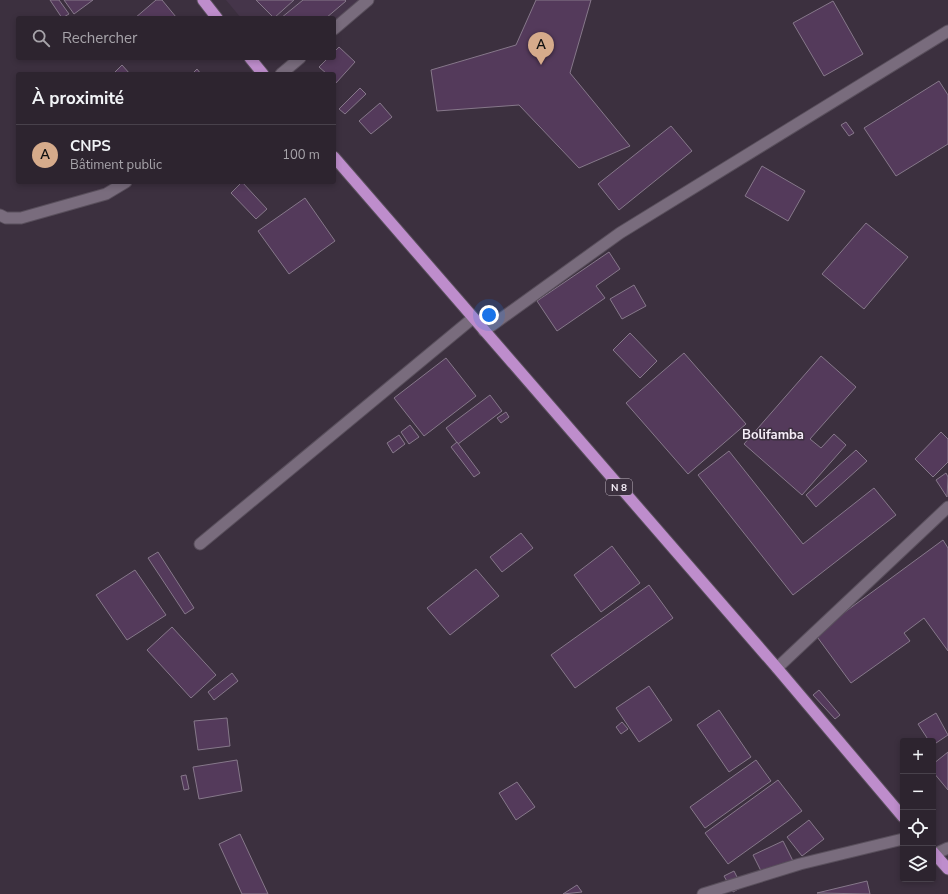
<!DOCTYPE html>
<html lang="fr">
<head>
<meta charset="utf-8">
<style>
  :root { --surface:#2d242f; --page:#352c37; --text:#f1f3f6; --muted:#a7a4aa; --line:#48414b; --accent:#d6ab8b }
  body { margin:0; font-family:"Nunito Sans",sans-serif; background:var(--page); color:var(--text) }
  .controls { position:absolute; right:12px; bottom:12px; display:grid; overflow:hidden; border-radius:4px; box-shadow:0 2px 6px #0003 }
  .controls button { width:36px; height:36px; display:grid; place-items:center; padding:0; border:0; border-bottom:1px solid var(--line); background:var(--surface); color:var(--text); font:20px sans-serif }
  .you { position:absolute; left:489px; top:315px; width:14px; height:14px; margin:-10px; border:3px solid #fff; border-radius:50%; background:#1a73e8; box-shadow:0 0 0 6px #1a73e833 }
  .badge { display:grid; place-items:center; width:26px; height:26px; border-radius:50%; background:var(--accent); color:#111; font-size:13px; font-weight:700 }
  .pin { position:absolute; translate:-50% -33px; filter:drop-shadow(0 1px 2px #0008) }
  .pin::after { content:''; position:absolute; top:21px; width:14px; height:12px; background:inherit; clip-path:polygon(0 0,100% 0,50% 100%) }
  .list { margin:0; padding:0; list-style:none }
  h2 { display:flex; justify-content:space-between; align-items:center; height:52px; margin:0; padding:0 16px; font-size:17px }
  h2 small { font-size:13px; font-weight:400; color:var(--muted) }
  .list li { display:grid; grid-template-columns:26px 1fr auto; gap:12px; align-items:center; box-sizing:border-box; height:60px; padding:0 16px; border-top:1px solid var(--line) }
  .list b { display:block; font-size:15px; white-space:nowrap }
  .list p { margin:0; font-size:13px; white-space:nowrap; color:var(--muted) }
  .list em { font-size:13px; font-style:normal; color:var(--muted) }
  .icon { flex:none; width:22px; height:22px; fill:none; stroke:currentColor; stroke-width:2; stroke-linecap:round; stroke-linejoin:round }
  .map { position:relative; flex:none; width:948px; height:894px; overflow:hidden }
  .search { position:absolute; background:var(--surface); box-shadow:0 2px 6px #0003; left:16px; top:16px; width:320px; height:44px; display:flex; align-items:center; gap:10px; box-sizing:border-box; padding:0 14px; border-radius:4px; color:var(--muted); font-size:15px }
  .panel { position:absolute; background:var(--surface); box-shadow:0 2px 6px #0003; left:16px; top:72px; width:320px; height:112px; border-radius:4px }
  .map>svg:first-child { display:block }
</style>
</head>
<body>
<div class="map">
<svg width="948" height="894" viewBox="0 0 948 894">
  <rect width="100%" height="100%" fill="#3c303f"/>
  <path fill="#45354a" d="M226,0H361L334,23V18H241Z"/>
  <g fill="#543a5b" stroke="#86788a">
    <path d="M50,0H59L69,14L62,18Z"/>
    <path d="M64,0H93L74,14Z"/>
    <path d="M156,0H162L176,17L135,18Z"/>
    <path d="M256,0H294L274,18Z"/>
    <path d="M303,0H345L346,1L326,18H281Z"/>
    <path d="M536,0H591L570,73L630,146L579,168L519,105L437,111L431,70L516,45Z"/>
    <path d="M833,1L863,54L824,76L793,23Z"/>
    <path d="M339,47L355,62L336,83L334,74H327L319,67L328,58H334V52Z"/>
    <path d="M122,65L130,74H113Z"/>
    <path d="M197,69L201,74H192Z"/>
    <path d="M939,81L948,95V144L896,176L864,128Z"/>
    <path d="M360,88L366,94L345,114L339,109Z"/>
    <path d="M380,103L392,117L371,134L359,121Z"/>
    <path d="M846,122L854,133L849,136L841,125Z"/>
    <path d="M671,126L692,151L619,210L598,184Z"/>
    <path d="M762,166L805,191L788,221L745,196Z"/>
    <path d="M242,182L267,209L256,219L231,193Z"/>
    <path d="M305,198L335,241L289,274L258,231Z"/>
    <path d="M866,223L908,257L864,309L822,274Z"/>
    <path d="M609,252L620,269L596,286L605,298L557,331L537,301Z"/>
    <path d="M634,285L646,306L622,319L610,299Z"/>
    <path d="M630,333L657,361L640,378L613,350Z"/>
    <path d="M684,353L746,424L688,474L626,403Z"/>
    <path d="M821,356L856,387L810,439L821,448L834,434L846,445L802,495L744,444Z"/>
    <path d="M446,358L476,396L424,436L394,398Z"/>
    <path d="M490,395L502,411L458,444L446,428Z"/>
    <path d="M506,412L509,417L501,423L497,418Z"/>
    <path d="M410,425L419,437L409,444L401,432Z"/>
    <path d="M941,432L948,439V462L933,477L915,459Z"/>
    <path d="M399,435L405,444L393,453L387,443Z"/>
    <path d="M457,442L480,473L474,477L451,447Z"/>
    <path d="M856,450L867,461L816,507L806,495Z"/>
    <path d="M729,451L803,544L874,488L896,515L793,595L698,475Z"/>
    <path d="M946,473L948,477L947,497L936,480Z"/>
    <path d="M521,533L533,548L502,572L490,557Z"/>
    <path d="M943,540L948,548V651L924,618L904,633L910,641L851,683L815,634Z"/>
    <path d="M612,546L640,583L601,612L574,575Z"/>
    <path d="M158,552L194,608L185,614L148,558Z"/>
    <path d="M476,569L499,596L450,635L427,608Z"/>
    <path d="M135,570L166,615L127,640L96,595Z"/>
    <path d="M649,585L673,618L575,688L551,655Z"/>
    <path d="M172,627L216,675L191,698L147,650Z"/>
    <path d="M232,673L238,681L214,700L208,692Z"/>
    <path d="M649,686L672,720L639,742L616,708Z"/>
    <path d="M819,690L840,715L835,719L813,695Z"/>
    <path d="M719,710L751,757L729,772L697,725Z"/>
    <path d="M936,713L948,735L933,745V741H929L918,724Z"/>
    <path d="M227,718L230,746L198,750L194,721Z"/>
    <path d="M622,722L628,729L621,734L616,727Z"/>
    <path d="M948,752V790L933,772V764Z"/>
    <path d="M237,760L242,791L199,799L193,767Z"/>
    <path d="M756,760L771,781L705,828L690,807Z"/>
    <path d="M186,775L189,789L184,790L181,776Z"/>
    <path d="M778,780L802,811L728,864L705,833Z"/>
    <path d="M517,782L535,807L516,820L499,793Z"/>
    <path d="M809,820L824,839L802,856L787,837Z"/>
    <path d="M240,834L268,894H242L219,844Z"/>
    <path d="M783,841L795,865L765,879L753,855Z"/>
    <path d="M734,871L742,887L733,892L724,876Z"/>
    <path d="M867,881L870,894L817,893Z"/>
    <path d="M577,885L582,892L563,894Z"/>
  </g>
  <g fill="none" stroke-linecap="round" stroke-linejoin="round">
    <g stroke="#594f5c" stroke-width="13">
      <g id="minor">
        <path d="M334,29L368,0"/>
        <path d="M281,74L300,58"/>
        <path d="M0,215L6,218H21L106,194L126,182"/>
        <path d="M484,331L620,233L948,31"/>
        <path d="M200,544L473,318"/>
        <path d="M777,668L948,507"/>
        <path d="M935,854L948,848"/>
        <path d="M703,894L800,864L903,839"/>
      </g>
    </g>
    <g stroke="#594f5c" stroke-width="13">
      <g id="trunk">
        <path d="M203,0L217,18"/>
        <path d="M250,58L263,74"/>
        <path d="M334,157L777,668L903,817"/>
        <path d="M933,852L948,869"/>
      </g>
    </g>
    <use href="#minor" stroke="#796c7d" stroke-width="11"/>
    <use href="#trunk" stroke="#be8dcc" stroke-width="11"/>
  </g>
  <g text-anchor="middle" stroke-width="3" stroke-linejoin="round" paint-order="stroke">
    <rect fill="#3c303f" stroke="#beb4c0" stroke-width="1" x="606" y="479" width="26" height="16" rx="3"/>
    <g font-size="10" font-weight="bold" fill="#f5edf7">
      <text x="619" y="491">N 8</text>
    </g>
    <g font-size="13" font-weight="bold" fill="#f5edf7" stroke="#3c303f">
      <text x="773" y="439">Bolifamba</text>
    </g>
  </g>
</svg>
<div class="controls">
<button>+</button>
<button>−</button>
<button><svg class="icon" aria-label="locate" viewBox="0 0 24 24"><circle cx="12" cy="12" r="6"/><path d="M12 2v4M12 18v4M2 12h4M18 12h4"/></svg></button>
<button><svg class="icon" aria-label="layers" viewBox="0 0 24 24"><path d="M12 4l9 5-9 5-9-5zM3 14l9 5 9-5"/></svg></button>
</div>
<div class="you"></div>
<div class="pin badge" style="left:541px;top:65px">A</div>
<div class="search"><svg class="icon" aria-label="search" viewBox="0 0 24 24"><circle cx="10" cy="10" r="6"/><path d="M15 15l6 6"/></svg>Rechercher</div>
<section class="panel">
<h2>À proximité<small></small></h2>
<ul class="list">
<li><span class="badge">A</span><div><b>CNPS</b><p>Bâtiment public</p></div><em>100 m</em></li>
</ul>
</section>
</div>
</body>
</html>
